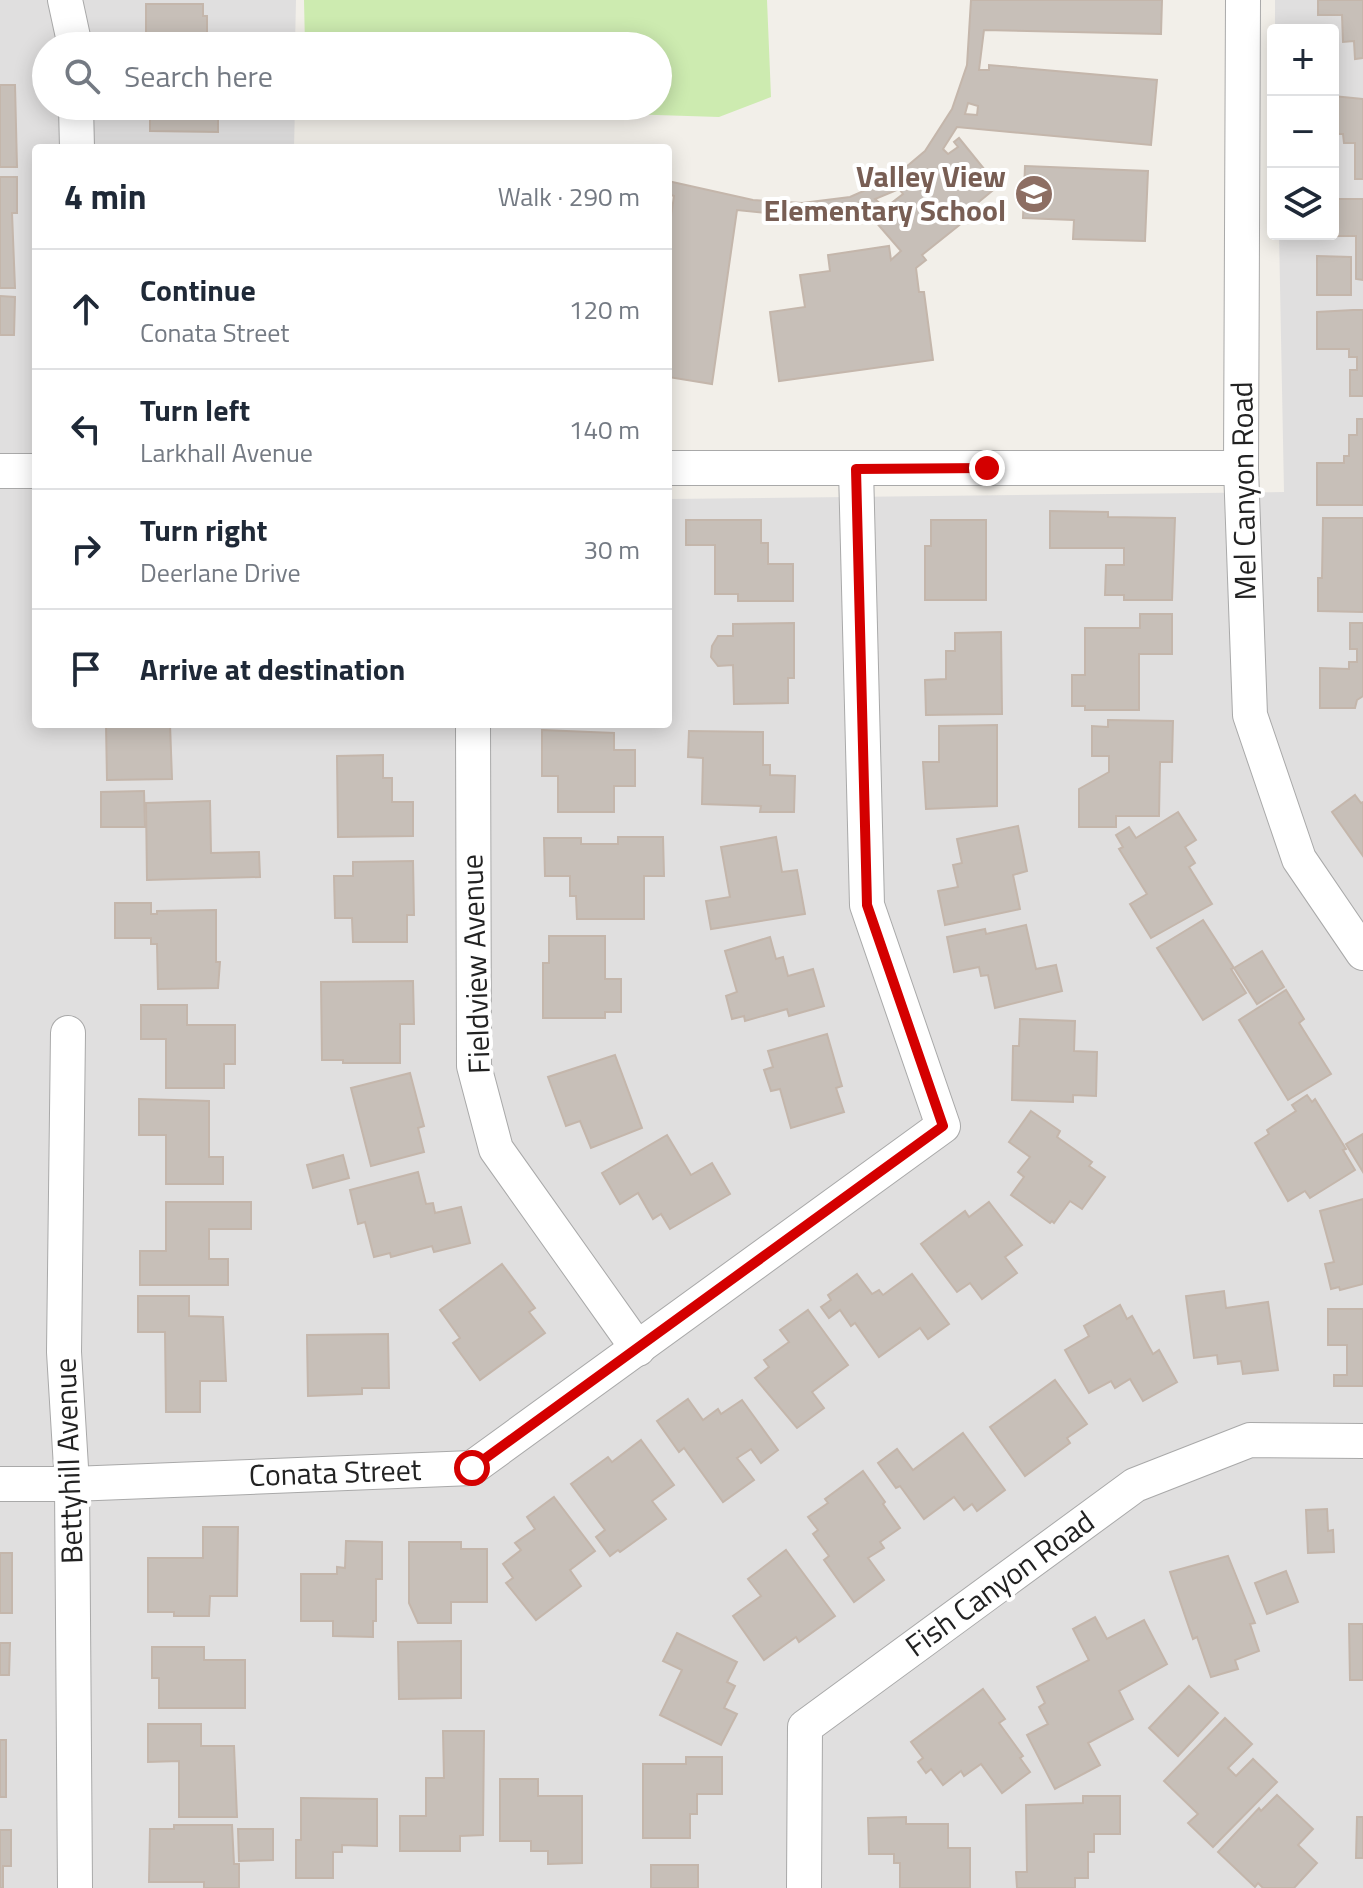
<!DOCTYPE html>
<html lang="en">
<head>
<meta charset="utf-8">
<style>
  :root { --surface:#fff; --page:#f2f2f3; --text:#1f2937; --muted:#747a83; --line:#e0e1e3 }
  body { margin:0; font-family:"Titillium Web",sans-serif; background:var(--page); color:var(--text) }
  .controls { position:absolute; right:24px; top:24px; display:grid; overflow:hidden; border-radius:8px; box-shadow:0 4px 20px #0003 }
  .controls button { width:72px; height:72px; display:grid; place-items:center; padding:0; border:0; border-bottom:2px solid var(--line); background:var(--surface); color:var(--text); font:40px sans-serif }
  .stop { position:absolute; width:24px; height:24px; margin:-18px; border:6px solid #d40000; border-radius:50%; background:#fff }
  .stop.end { background:#d40000; border-color:#fff; box-shadow:0 2px 8px #0008 }
  .list { margin:0; padding:0; list-style:none }
  h2 { display:flex; justify-content:space-between; align-items:center; height:104px; margin:0; padding:0 32px; font-size:34px }
  h2 small { font-size:26px; font-weight:400; color:var(--muted) }
  .list li { display:grid; grid-template-columns:52px 1fr auto; gap:24px; align-items:center; box-sizing:border-box; height:120px; padding:0 32px; border-top:2px solid var(--line) }
  .list b { display:block; font-size:30px; white-space:nowrap }
  .list p { margin:0; font-size:26px; white-space:nowrap; color:var(--muted) }
  .list em { font-size:26px; font-style:normal; color:var(--muted) }
  .icon { flex:none; width:44px; height:44px; fill:none; stroke:currentColor; stroke-width:2; stroke-linecap:round; stroke-linejoin:round }
  .map { position:relative; flex:none; width:1363px; height:1888px; overflow:hidden }
  .search { position:absolute; background:var(--surface); box-shadow:0 4px 20px #0003; left:32px; top:32px; width:640px; height:88px; display:flex; align-items:center; gap:20px; box-sizing:border-box; padding:0 28px; border-radius:44px; color:var(--muted); font-size:30px }
  .panel { position:absolute; background:var(--surface); box-shadow:0 4px 20px #0003; left:32px; top:144px; width:640px; height:584px; border-radius:8px }
  .map>svg:first-child { display:block }
</style>
</head>
<body>
<div class="map">
<svg width="1363" height="1888" viewBox="0 0 1363 1888">
  <rect width="100%" height="100%" fill="#f2efe9"/>
  <path fill="#e0dfdf" d="M0,0H296L295,46H46V106H295L294,148H36V724H668V499L1284,492L1279,234H1333V30H1275V0H1363V1888H0Z"/>
  <path fill="#cdebb0" d="M304,0H767L771,97L719,117L374,106H658V46H305Z"/>
  <g fill="#c7bfb8" stroke="#c4b6ab" stroke-width="2" fill-rule="evenodd">
    <path d="M971,0H1162L1161,34L984,30L979,70H989V65L1157,80L1151,145L957,127L943,149L948,154L958,147L954,142L959,138L998,186L958,219L962,223L922,255L926,260L916,268L919,292H924L933,360L779,381L770,312L805,307L800,275L830,271L828,255L889,246L891,260L901,251L862,206L854,210L803,217L737,210L712,384L668,377V237L674,196L668,194V181L753,200L802,203L850,197L893,178L925,151L952,109L967,65ZM968,103L978,106L977,115L965,114ZM899,189L903,194L885,208L875,199Z"/>
    <path d="M1318,0H1363V58L1355,59L1354,41L1343,42L1342,15H1318Z"/>
    <path d="M146,4H203V16H207V33H212L211,46H146Z"/>
    <path d="M0,85H15L17,167H0Z"/>
    <path d="M1333,96L1363,99V179H1355V143H1344L1343,134H1333Z"/>
    <path d="M150,106H218V132L150,131Z"/>
    <rect x="147" y="146" width="44" height="2"/>
    <path d="M1025,166L1148,171L1145,241L1073,239L1074,220L1023,218Z"/>
    <path d="M0,177H17V213H12L15,288H0Z"/>
    <path d="M1337,199H1363V280L1356,279V236H1336Z"/>
    <path d="M1317,256L1351,257V295H1317Z"/>
    <path d="M0,296L15,297L14,335H0Z"/>
    <path d="M1353,310H1363V396H1350V370H1357V357H1349V349H1317V312Z"/>
    <path d="M1357,419H1363V505H1317V463H1344V456H1349V435H1357Z"/>
    <path d="M1050,511L1108,512V517L1175,518L1172,600H1124V595H1105L1106,565H1124V548H1050Z"/>
    <path d="M1323,518H1363V612L1318,611V578H1322Z"/>
    <path d="M686,520H761V543H768V564H793V601H738V594H715V545H686Z"/>
    <path d="M931,520H986V600H925V546H931Z"/>
    <path d="M1140,614H1172V654H1139V710H1085V706H1072V675H1085V628H1140Z"/>
    <path d="M794,623V678H788V703L734,704L733,665L718,666L711,657L712,646L718,636H733V624Z"/>
    <path d="M1350,623H1363V696L1357,700L1355,708H1320V668L1349,669V662H1357V649H1350Z"/>
    <path d="M1001,632L1002,714L926,715L925,680L946,679V651H955V633Z"/>
    <path d="M1108,720L1173,721L1172,762H1160L1159,816H1116V827H1079V789L1109,772V756H1092V726L1108,727Z"/>
    <path d="M106,724H170L172,779L107,780Z"/>
    <path d="M997,725V806L926,809L923,762H939V726Z"/>
    <path d="M542,730L614,733V750H635V786H614V812H558V776H542Z"/>
    <path d="M689,731L763,732V765H770V775L795,776L794,812H760L761,806L702,804L703,758L688,757Z"/>
    <path d="M383,755V778H392V802H413V836L338,837L337,756Z"/>
    <path d="M144,791L145,827H101V792Z"/>
    <path d="M1355,795L1361,803L1363,802V856L1332,812Z"/>
    <path d="M210,801L211,853L259,852L260,877L147,880L146,803Z"/>
    <path d="M1178,812L1196,840L1185,847L1195,863L1189,867L1212,904L1151,938L1130,904L1147,894L1119,849L1123,847L1116,835L1129,827L1136,838Z"/>
    <path d="M1018,826L1027,871L1013,875L1020,909L945,925L938,891L958,887L953,865L962,863L957,839Z"/>
    <path d="M618,837H663L664,876H644V919H577L576,896H570V876H545L544,838H581V844H618Z"/>
    <path d="M776,837L782,872L797,870L805,914L711,929L706,901L730,897L721,847Z"/>
    <path d="M413,861L414,915H407V942H353L352,918H335L334,876H353V862Z"/>
    <path d="M115,903H151V914H157V911L216,910V962H220L218,988L158,989L157,944H151V938H115Z"/>
    <path d="M1203,920L1234,968L1231,969L1246,993L1203,1020L1157,948Z"/>
    <path d="M1026,925L1036,969L1056,965L1062,991L995,1008L988,975L981,976L979,967L954,972L947,937L985,929L986,934Z"/>
    <path d="M549,936H605V979H621V1012H605V1018H543V963H549Z"/>
    <path d="M770,937L776,959L783,957L788,976L813,969L824,1006L789,1016L787,1009L745,1021L744,1016L732,1019L726,996L737,992L725,951Z"/>
    <path d="M1262,951L1284,987L1257,1004L1234,968Z"/>
    <path d="M413,981L414,1024H400V1063H343V1060H322L321,982Z"/>
    <path d="M1286,990L1304,1019L1299,1023L1331,1074L1288,1100L1239,1020Z"/>
    <path d="M141,1005H187V1025H235V1064H224V1088H166V1039H141Z"/>
    <path d="M1020,1019L1075,1021L1074,1051L1097,1052L1096,1096L1073,1095V1102L1012,1100L1013,1046H1019Z"/>
    <path d="M827,1034L842,1086L836,1088L844,1112L791,1128L780,1089L771,1091L764,1070L773,1067L768,1051Z"/>
    <path d="M615,1055L642,1128L591,1148L580,1121L566,1126L548,1077Z"/>
    <path d="M410,1073L424,1126L418,1128L424,1152L371,1166L351,1088Z"/>
    <path d="M1307,1095L1312,1102L1315,1099L1346,1149L1343,1150L1355,1170L1310,1198L1305,1191L1288,1201L1255,1143L1269,1134L1267,1130L1296,1111L1292,1105Z"/>
    <path d="M139,1099L209,1101V1157H223V1184H166V1135H139Z"/>
    <path d="M1031,1111L1060,1131L1057,1137L1092,1162L1089,1166L1105,1177L1082,1209L1070,1201L1054,1223L1052,1221L1050,1223L1011,1195L1024,1177L1018,1172L1030,1157L1009,1142Z"/>
    <path d="M1363,1134V1172L1346,1144Z"/>
    <path d="M667,1135L691,1175L712,1163L730,1194L670,1229L661,1214L653,1219L638,1193L620,1204L602,1173Z"/>
    <path d="M343,1155L349,1178L313,1188L307,1165Z"/>
    <path d="M418,1172L426,1204L433,1203L435,1213L461,1207L470,1243L434,1252L432,1246L391,1257L390,1253L374,1257L365,1222L358,1224L350,1190Z"/>
    <path d="M1363,1199V1284L1340,1290L1339,1287L1331,1289L1325,1264L1334,1262L1320,1211Z"/>
    <path d="M166,1202H251V1229H209V1259H228V1285H140V1251H166Z"/>
    <path d="M989,1202L1022,1245L1005,1257L1017,1273L982,1299L970,1283L957,1292L921,1244L965,1211L969,1217Z"/>
    <path d="M502,1264L535,1308L529,1312L545,1333L480,1380L453,1343L460,1338L440,1310Z"/>
    <path d="M857,1274L872,1294L879,1290L883,1295L912,1274L949,1324L928,1339L920,1328L879,1357L855,1323L851,1326L840,1310L829,1318L821,1307L831,1300L828,1295Z"/>
    <path d="M1224,1291L1226,1308L1268,1302L1278,1370L1243,1374L1241,1361L1218,1364L1217,1355L1194,1358L1186,1296Z"/>
    <path d="M138,1296H189V1316L223,1317L226,1381H200V1412H166L165,1332H138Z"/>
    <path d="M1120,1305L1127,1319L1132,1316L1153,1354L1159,1350L1177,1382L1143,1401L1130,1379L1115,1388L1111,1381L1089,1393L1065,1350L1089,1336L1084,1326Z"/>
    <path d="M1328,1309H1363V1386H1334V1375H1347V1345H1328Z"/>
    <path d="M808,1310L848,1365L812,1392L824,1408L797,1428L755,1378L769,1367L764,1360L789,1342L780,1330Z"/>
    <path d="M388,1334L389,1388H362V1394L308,1396L307,1335Z"/>
    <path d="M1055,1380L1087,1424L1067,1438L1070,1443L1025,1476L990,1427Z"/>
    <path d="M688,1399L703,1420L718,1409L721,1414L742,1400L778,1450L761,1463L751,1449L737,1458L754,1480L723,1502L684,1448L679,1452L657,1421Z"/>
    <path d="M963,1433L1005,1490L977,1511L972,1504L964,1510L954,1497L924,1519L900,1486L896,1488L878,1463L897,1449L913,1470Z"/>
    <path d="M641,1440L674,1485L652,1501L666,1519L620,1552L618,1550L610,1556L596,1537L605,1530L571,1484L608,1457L612,1462Z"/>
    <path d="M863,1471L885,1502L883,1504L900,1528L880,1542L884,1548L868,1558L884,1580L854,1602L824,1560L829,1556L813,1534L818,1530L808,1517L828,1503L825,1499Z"/>
    <path d="M554,1497L595,1551L570,1570L581,1586L536,1620L506,1583L513,1578L503,1564L521,1550L515,1543L535,1529L527,1517Z"/>
    <path d="M1327,1509L1328,1531L1333,1530L1334,1552L1308,1553L1306,1510Z"/>
    <path d="M203,1527H238L237,1596H210L209,1616H174V1612H148V1558H203Z"/>
    <path d="M346,1541L382,1542V1579H376V1621H373V1637L333,1636V1621H301V1574H337V1567L345,1568Z"/>
    <path d="M409,1542H461V1549H487V1602H451V1623H418L409,1603Z"/>
    <path d="M786,1550L835,1616L799,1642L796,1637L764,1660L733,1616L761,1596L748,1579Z"/>
    <rect x="0" y="1553" width="12" height="60"/>
    <path d="M1228,1556L1255,1623L1250,1624L1259,1651L1235,1660L1238,1669L1211,1677L1197,1637L1193,1639L1170,1572Z"/>
    <path d="M1286,1571L1298,1602L1267,1614L1255,1583Z"/>
    <path d="M1095,1617L1107,1639L1144,1620L1167,1664L1119,1691L1133,1719L1088,1743L1100,1765L1055,1789L1027,1735L1048,1724L1039,1707L1045,1703L1037,1687L1089,1660L1073,1629Z"/>
    <path d="M1349,1624H1363V1680H1350Z"/>
    <path d="M677,1633L737,1662L727,1682L735,1686L724,1708L737,1714L721,1745L660,1715L682,1670L663,1661Z"/>
    <path d="M461,1641V1698L399,1699L398,1642Z"/>
    <path d="M0,1643H10L9,1675H0Z"/>
    <path d="M152,1647H204V1660H245V1708H159V1678H152Z"/>
    <path d="M1189,1686L1218,1713L1178,1756L1149,1728Z"/>
    <path d="M983,1689L1005,1719L999,1723L1023,1756L1020,1758L1030,1772L1002,1793L981,1764L964,1776L961,1771L943,1785L931,1769L926,1773L918,1762L923,1758L911,1742Z"/>
    <path d="M1225,1718L1252,1744L1228,1768L1236,1776L1253,1759L1277,1782L1213,1847L1188,1823L1198,1814L1164,1781Z"/>
    <path d="M148,1724H201V1746H234L237,1817H179V1761L148,1762Z"/>
    <path d="M443,1731H484L483,1835L460,1836V1851H400V1816H426V1778H444Z"/>
    <rect x="0" y="1740" width="6" height="57"/>
    <path d="M686,1757H722V1794H697V1814H690V1838H643V1764H686Z"/>
    <path d="M500,1779H538V1796H582V1863L548,1864V1851H531V1841H500Z"/>
    <path d="M1277,1795L1313,1829L1298,1845L1317,1863L1294,1888H1263L1258,1883L1255,1887L1218,1852L1259,1808L1261,1811Z"/>
    <path d="M1083,1796H1120V1834H1094V1852H1088V1878H1075V1888H1017L1016,1872H1027L1026,1805L1083,1803Z"/>
    <path d="M301,1798L377,1799V1846L342,1845V1852H333V1878H296V1840H301Z"/>
    <path d="M906,1817V1824H948V1848H970V1888H900V1863H894V1854H869L868,1818Z"/>
    <path d="M1357,1817H1363V1858H1356Z"/>
    <path d="M174,1825H232L234,1864H239V1888H204V1882H149L150,1829H174Z"/>
    <path d="M238,1829H273V1860L239,1861Z"/>
    <path d="M0,1830H11V1866H3V1888H0Z"/>
    <rect x="651" y="1865" width="47" height="23"/>
  </g>
  <g fill="none" stroke-linecap="round" stroke-linejoin="round">
    <g stroke="#a9a9a9" stroke-width="36">
      <g id="street">
        <path d="M65,0L75,46"/>
        <path d="M1243,0L1241,468L1250,715L1299,859L1363,953"/>
        <path d="M76,106L77,148"/>
        <path d="M668,468H1241"/>
        <path d="M0,471H36"/>
        <path d="M473,724L474,1066L496,1149L638,1349"/>
        <path d="M68,1033L64,1352L72,1484L75,1888"/>
        <path d="M0,1484H72L472,1468L943,1126L867,905L856,469"/>
        <path d="M804,1888L805,1727L1135,1485L1250,1440L1363,1441"/>
      </g>
    </g>
    <use href="#street" stroke="#fff" stroke-width="34"/>
  </g>
  <g fill="none" stroke-linecap="round" stroke-linejoin="round">
    <path stroke="#d40000" stroke-width="10" d="M472,1468L943,1126L867,905L856,469L987,468"/>
  </g>
  <defs>
    <g id="school-disc" transform="scale(2)"><circle r="9.5" fill="#8d6e63" stroke="#fff"/><path d="M0-5L7-2L0 1L-7-2ZM-4 1L0 2.5L4 1V4Q0 6-4 4Z" fill="#fff"/></g>
  </defs>
  <g fill-rule="evenodd">
    <use href="#school-disc" x="1034" y="194"/>
  </g>
  <g text-anchor="middle" stroke-width="8" stroke-linejoin="round" paint-order="stroke">
    <g font-size="30" font-weight="bold" fill="#785e54" stroke="#fff" text-anchor="end">
      <text x="1006" y="187">Valley View<tspan x="1006" dy="34">Elementary School</tspan></text>
    </g>
    <g font-size="30" fill="#222" stroke="#fff">
      <text transform="translate(1244 491) rotate(-91)" y="10">Mel Canyon Road</text>
      <text transform="translate(476 964) rotate(-92)" y="10">Fieldview Avenue</text>
      <text transform="translate(69 1461) rotate(-92)" y="10">Bettyhill Avenue</text>
      <text transform="translate(335 1473) rotate(-2)" y="10">Conata Street</text>
      <text transform="translate(1000 1584) rotate(-36)" y="10">Fish Canyon Road</text>
    </g>
  </g>
</svg>
<div class="controls">
<button>+</button>
<button>−</button>
<button><svg class="icon" aria-label="layers" viewBox="0 0 24 24"><path d="M12 4l9 5-9 5-9-5zM3 14l9 5 9-5"/></svg></button>
</div>
<div class="stop" style="left:472px;top:1468px"></div>
<div class="stop end" style="left:987px;top:468px"></div>
<div class="search"><svg class="icon" aria-label="search" viewBox="0 0 24 24"><circle cx="10" cy="10" r="6"/><path d="M15 15l6 6"/></svg>Search here</div>
<section class="panel">
<h2>4 min<small>Walk · 290 m</small></h2>
<ul class="list">
<li><svg class="icon" aria-label="ahead" viewBox="0 0 24 24"><path d="M12 20V5M6 11l6-6 6 6"/></svg><div><b>Continue</b><p>Conata Street</p></div><em>120 m</em></li>
<li><svg class="icon" aria-label="left" viewBox="0 0 24 24"><path d="M17 20v-9H6M10 6l-5 5 5 5"/></svg><div><b>Turn left</b><p>Larkhall Avenue</p></div><em>140 m</em></li>
<li><svg class="icon" aria-label="right" viewBox="0 0 24 24"><path d="M7 20v-9h11M14 6l5 5-5 5"/></svg><div><b>Turn right</b><p>Deerlane Drive</p></div><em>30 m</em></li>
<li><svg class="icon" aria-label="arrive" viewBox="0 0 24 24"><path d="M6 21V4h12l-3 4 3 4H6"/></svg><div><b>Arrive at destination</b></div></li>
</ul>
</section>
</div>
</body>
</html>
